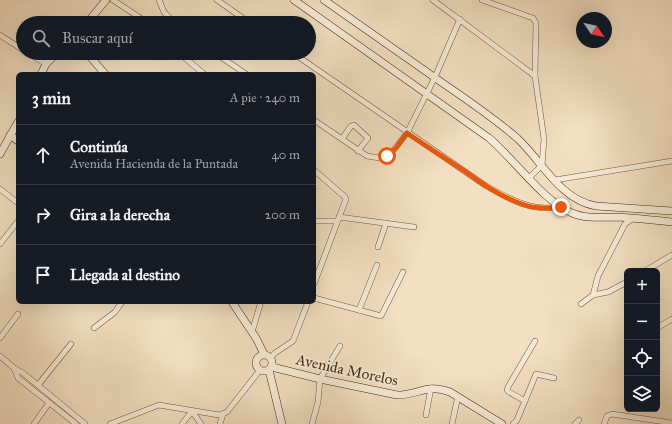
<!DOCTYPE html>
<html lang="es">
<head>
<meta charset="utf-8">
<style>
  :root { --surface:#171b24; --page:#242831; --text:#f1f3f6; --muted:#9ea1a6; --line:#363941 }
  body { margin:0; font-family:"IM FELL Great Primer",serif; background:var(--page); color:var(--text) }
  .controls { position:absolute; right:12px; bottom:12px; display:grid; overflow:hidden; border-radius:6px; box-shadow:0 4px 16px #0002 }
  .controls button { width:36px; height:36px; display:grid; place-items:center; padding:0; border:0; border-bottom:1px solid var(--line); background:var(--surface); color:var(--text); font:20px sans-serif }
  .compass { position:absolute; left:576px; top:12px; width:36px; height:36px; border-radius:50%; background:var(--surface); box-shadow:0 4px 16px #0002; rotate:124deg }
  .stop { position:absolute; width:12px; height:12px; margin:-9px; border:3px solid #ea580c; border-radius:50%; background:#fff }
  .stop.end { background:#ea580c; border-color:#fff; box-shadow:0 1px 4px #0008 }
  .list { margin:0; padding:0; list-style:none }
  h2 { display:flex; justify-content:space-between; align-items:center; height:52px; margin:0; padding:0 16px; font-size:17px }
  h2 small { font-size:13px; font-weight:400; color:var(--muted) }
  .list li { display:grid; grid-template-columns:26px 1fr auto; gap:12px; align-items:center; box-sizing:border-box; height:60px; padding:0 16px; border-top:1px solid var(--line) }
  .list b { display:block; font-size:15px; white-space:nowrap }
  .list p { margin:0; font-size:13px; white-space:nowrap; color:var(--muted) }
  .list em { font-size:13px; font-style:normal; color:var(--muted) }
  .icon { flex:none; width:22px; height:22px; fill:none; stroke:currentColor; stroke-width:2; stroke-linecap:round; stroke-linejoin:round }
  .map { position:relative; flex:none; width:672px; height:424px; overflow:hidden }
  .search { position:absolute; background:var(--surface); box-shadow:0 4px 16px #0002; left:16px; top:16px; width:300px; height:44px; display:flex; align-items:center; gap:10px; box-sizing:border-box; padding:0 14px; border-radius:22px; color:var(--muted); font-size:15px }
  .panel { position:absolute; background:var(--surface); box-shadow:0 4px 16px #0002; left:16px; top:72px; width:300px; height:232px; border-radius:6px }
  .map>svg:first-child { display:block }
</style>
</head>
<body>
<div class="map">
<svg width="672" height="424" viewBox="0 0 672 424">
  <rect width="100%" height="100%" fill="#f3e0c2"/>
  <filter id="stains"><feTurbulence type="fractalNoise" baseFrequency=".005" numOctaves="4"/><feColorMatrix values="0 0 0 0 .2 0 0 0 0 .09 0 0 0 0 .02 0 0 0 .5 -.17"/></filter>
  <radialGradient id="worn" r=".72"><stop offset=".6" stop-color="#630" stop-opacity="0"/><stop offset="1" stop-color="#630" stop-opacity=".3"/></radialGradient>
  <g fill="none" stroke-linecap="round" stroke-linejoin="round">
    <g stroke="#72573d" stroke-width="6">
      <g id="street">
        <path d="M113,0L148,23"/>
        <path d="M159,0L164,12L174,23"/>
        <path d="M217,0L250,23"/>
        <path d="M433,0L535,76"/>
        <path d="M482,0L533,18L536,23L535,76L544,139L542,165L529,178"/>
        <path d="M0,35L23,50"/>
        <path d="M28,53L46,64"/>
        <path d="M179,53L204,74"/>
        <path d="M215,53L246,74"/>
        <path d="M293,53L486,186C511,200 533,212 561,207"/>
        <path d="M314,120L367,156L380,158L387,156L392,152L407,133L435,77L460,19"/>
        <path d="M342,139L351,126L354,125L368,138L358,151"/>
        <path d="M314,170L345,197L346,199L314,284"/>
        <path d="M555,180L672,161"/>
        <path d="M0,189L18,203"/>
        <path d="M339,217L414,227"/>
        <path d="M314,221H337"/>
        <path d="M0,244L18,221"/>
        <path d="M378,247L386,223"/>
        <path d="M645,271L672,255"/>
        <path d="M593,295L598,276L625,224L633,218"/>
        <path d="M314,298L381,316L403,272"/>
        <path d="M581,304L593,295L608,292L627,282"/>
        <path d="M359,310L377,265"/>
        <path d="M94,328L115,312L122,302"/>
        <path d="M657,328L672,319"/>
        <path d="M252,332L260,305"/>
        <path d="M0,338L18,314"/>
        <path d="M0,356L14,368L23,373L85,424"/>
        <path d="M271,357L275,353L293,341L308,302"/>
        <path d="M14,368L18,378L76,424"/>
        <path d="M38,385L71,344"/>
        <path d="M525,401L509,392L507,390L508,387L535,341"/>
        <path d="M426,415L431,388"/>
        <path d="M34,424L49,403"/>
        <path d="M110,424L159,405L219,415L227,412L260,370"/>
        <path d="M182,424L192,411L201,424"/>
        <path d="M220,424L223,414"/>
        <path d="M312,424L318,402L320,379L340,346"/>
        <path d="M452,424L458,396"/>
        <path d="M513,424L517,420L536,374L554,378"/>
        <path d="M575,424L579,420"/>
        <path d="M604,424L607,416L612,414L672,423"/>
      </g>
    </g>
    <g stroke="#472911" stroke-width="8">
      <g id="secondary">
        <path d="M294,0L489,138C514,159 543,201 572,213C585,219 603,217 617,217C636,218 654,220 672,222"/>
        <path d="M324,0C364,28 404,56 444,84C469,101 494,118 517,138C542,161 560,200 596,206L672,211"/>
        <path d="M87,23L106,0"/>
        <path d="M87,53L105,74"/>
        <path d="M41,74L46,64L57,53"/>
        <path d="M10,135L18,141"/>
        <path d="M0,154L18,122"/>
        <path d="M232,302L256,338L264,354"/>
        <circle cx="264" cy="363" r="8"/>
        <path d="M272,366L276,368L320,379L397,395C419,395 427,383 450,392L502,424"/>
        <path d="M269,370L282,424"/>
      </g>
    </g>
    <use href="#street" stroke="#f7ebd7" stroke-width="5"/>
    <use href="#secondary" stroke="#f7ebd7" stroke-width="7"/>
  </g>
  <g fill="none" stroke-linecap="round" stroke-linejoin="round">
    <path stroke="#ea580c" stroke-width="5" d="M387,156L396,148L407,133C426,146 446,159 466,172C482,184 500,196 519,203C533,209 547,209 561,207"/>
  </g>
  <g text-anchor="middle" stroke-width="3.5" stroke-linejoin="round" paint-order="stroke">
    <g font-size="15" fill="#472911" stroke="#f7ebd7">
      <text transform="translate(347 370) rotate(12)" y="5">Avenida Morelos</text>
    </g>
  </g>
  <rect width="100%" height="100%" filter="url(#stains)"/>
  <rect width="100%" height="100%" fill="url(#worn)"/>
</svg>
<div class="controls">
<button>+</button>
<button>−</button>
<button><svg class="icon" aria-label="locate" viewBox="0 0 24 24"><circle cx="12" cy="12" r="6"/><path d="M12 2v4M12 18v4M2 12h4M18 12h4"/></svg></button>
<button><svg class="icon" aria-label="layers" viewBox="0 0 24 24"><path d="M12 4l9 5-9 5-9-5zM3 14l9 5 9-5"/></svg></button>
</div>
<svg class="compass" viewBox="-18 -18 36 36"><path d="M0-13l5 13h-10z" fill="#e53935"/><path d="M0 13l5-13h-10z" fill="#9ea1a6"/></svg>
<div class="stop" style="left:387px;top:156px"></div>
<div class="stop end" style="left:561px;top:207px"></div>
<div class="search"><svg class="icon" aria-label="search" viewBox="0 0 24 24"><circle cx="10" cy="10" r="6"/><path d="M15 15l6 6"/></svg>Buscar aquí</div>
<section class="panel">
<h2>3 min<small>A pie · 240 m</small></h2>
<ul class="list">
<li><svg class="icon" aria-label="ahead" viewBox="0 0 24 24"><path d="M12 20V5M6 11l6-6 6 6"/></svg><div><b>Continúa</b><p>Avenida Hacienda de la Puntada</p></div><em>40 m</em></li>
<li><svg class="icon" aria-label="right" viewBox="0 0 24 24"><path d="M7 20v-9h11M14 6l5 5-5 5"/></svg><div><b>Gira a la derecha</b></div><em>200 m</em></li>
<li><svg class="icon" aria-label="arrive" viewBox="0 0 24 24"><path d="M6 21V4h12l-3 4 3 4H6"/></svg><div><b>Llegada al destino</b></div></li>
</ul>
</section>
</div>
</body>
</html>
